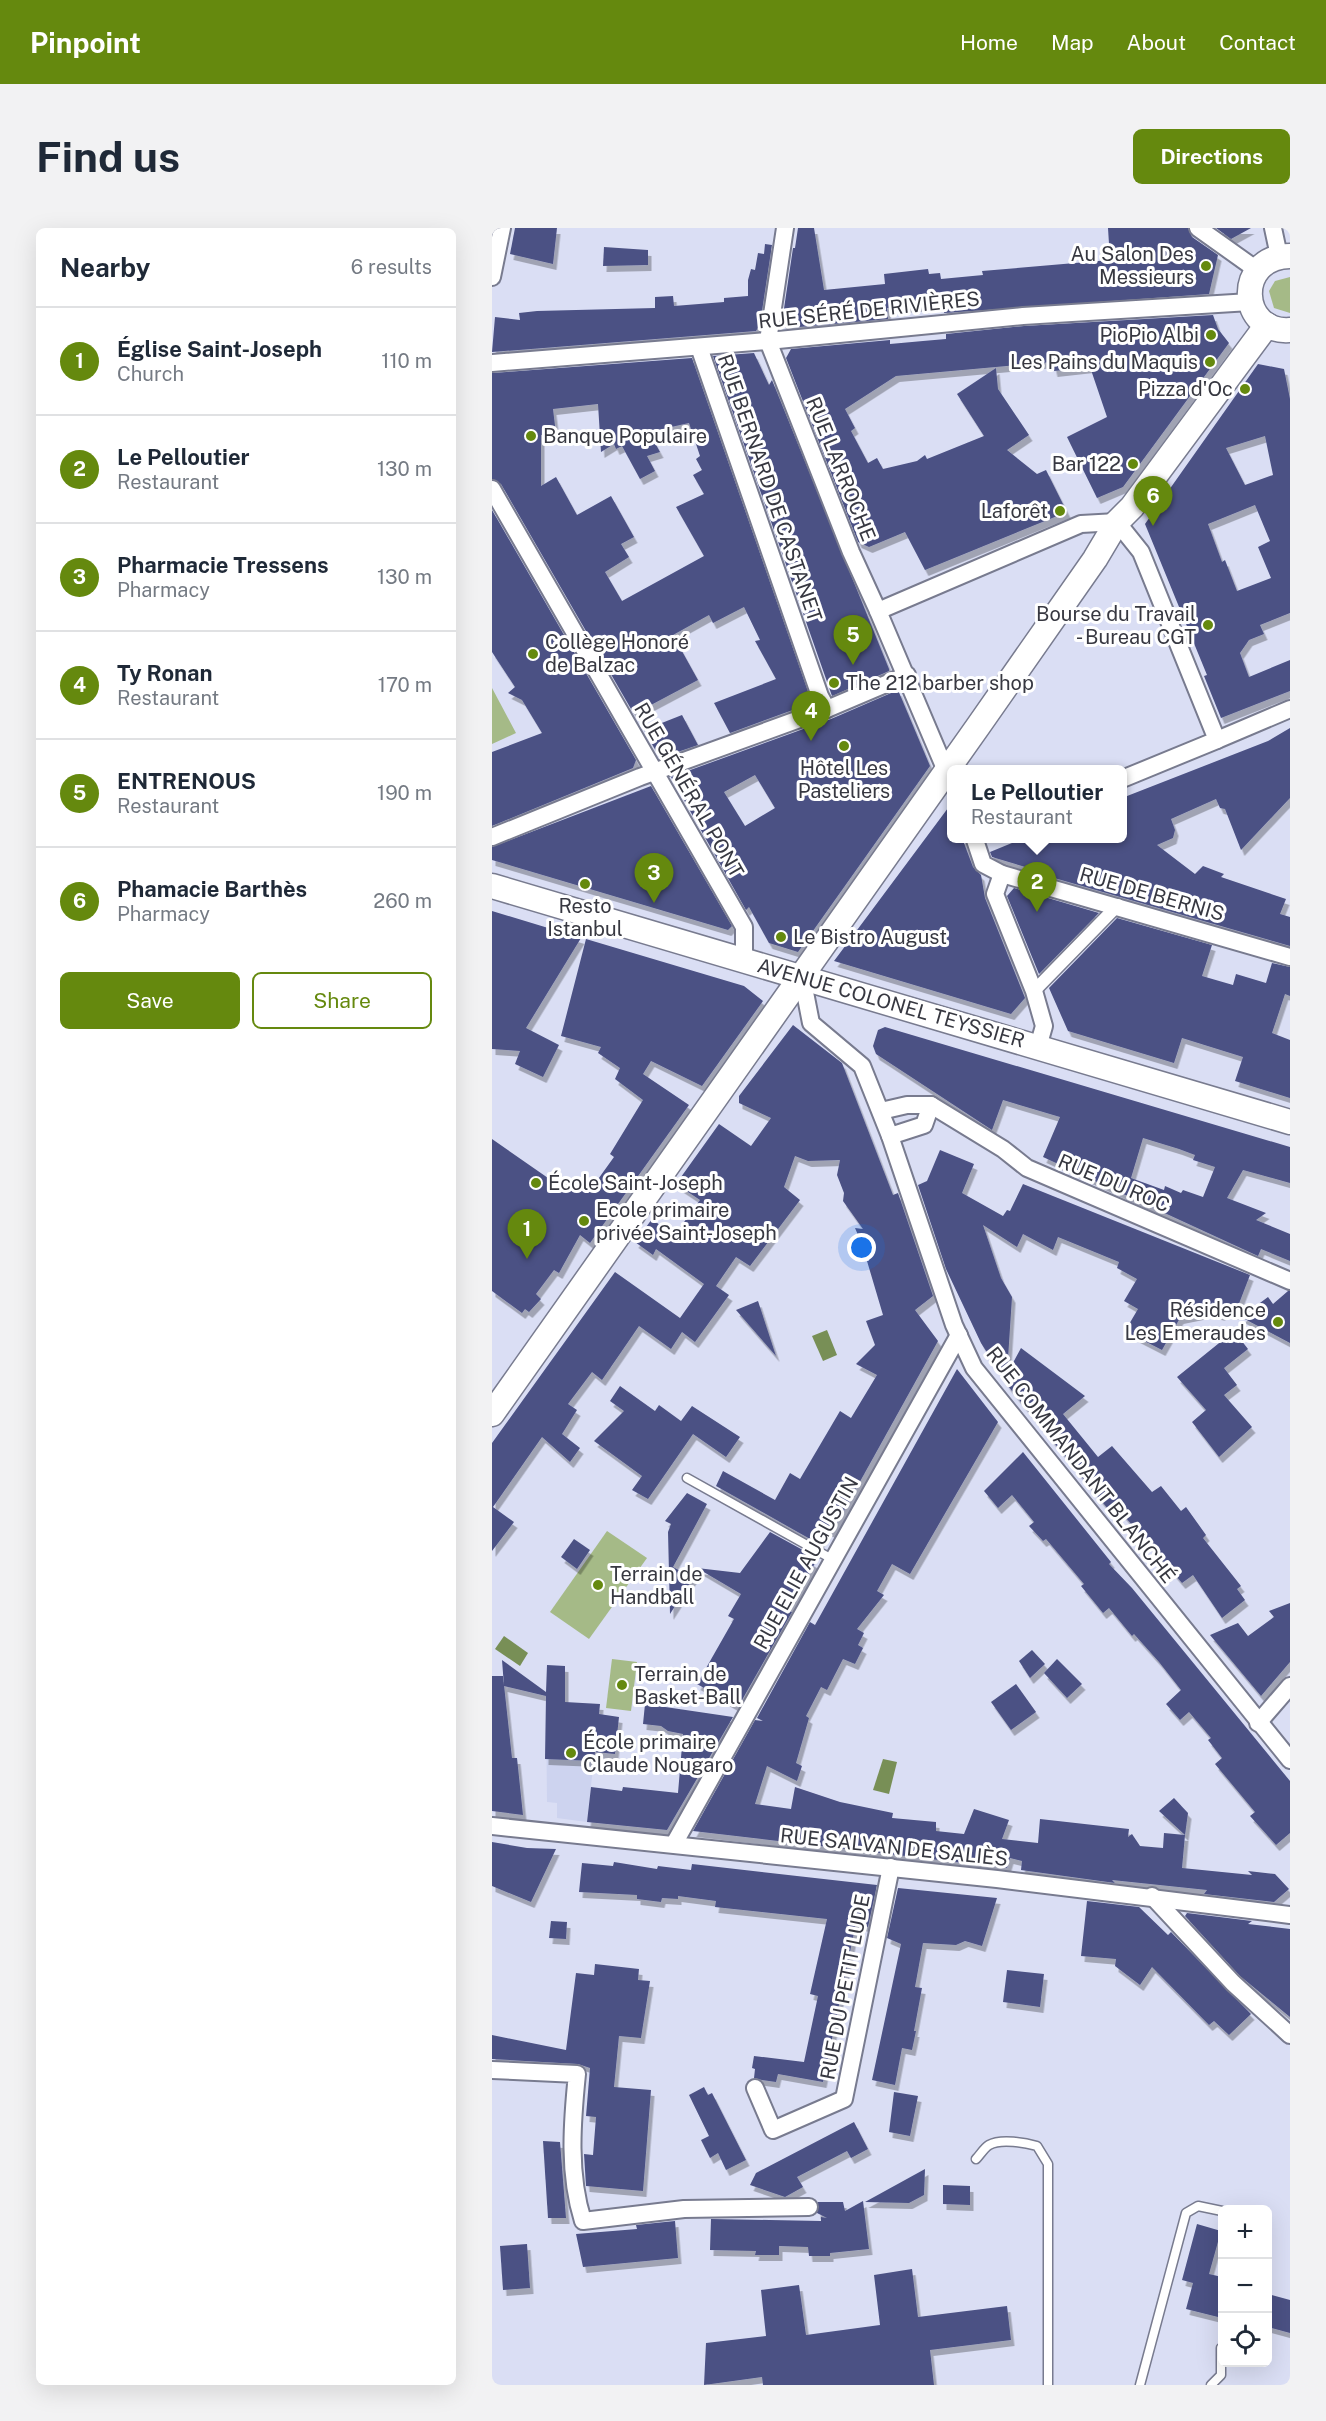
<!DOCTYPE html>
<html lang="en">
<head>
<meta charset="utf-8">
<style>
  :root { --surface:#fff; --page:#f2f2f3; --text:#1f2937; --muted:#747a83; --line:#e0e1e3; --accent:#65890e }
  body { margin:0; font-family:"Public Sans",sans-serif; background:var(--page); color:var(--text) }
  .controls { position:absolute; right:18px; bottom:18px; display:grid; overflow:hidden; border-radius:9px; box-shadow:0 6px 24px #0002 }
  .controls button { width:54px; height:54px; display:grid; place-items:center; padding:0; border:0; border-bottom:2px solid var(--line); background:var(--surface); color:var(--text); font:30px sans-serif }
  .you { position:absolute; left:370px; top:1020px; width:21px; height:21px; margin:-15px; border:4px solid #fff; border-radius:50%; background:#1a73e8; box-shadow:0 0 0 9px #1a73e833 }
  .badge { display:grid; place-items:center; width:39px; height:39px; border-radius:50%; background:var(--accent); color:#fff; font-size:20px; font-weight:700 }
  .pin { position:absolute; translate:-50% -50px; filter:drop-shadow(0 2px 3px #0008) }
  .pin::after { content:''; position:absolute; top:32px; width:21px; height:18px; background:inherit; clip-path:polygon(0 0,100% 0,50% 100%) }
  .popup { position:absolute; left:455px; top:537px; width:180px; height:78px; box-sizing:border-box; display:grid; place-content:center; border-radius:9px; background:var(--surface); filter:drop-shadow(0 2px 4px #0005); font-size:20px; white-space:nowrap; color:var(--muted) }
  .popup b { font-size:22px; color:var(--text) }
  .popup::after { content:''; position:absolute; left:50%; top:100%; margin-left:-12px; border:12px solid transparent; border-top-color:var(--surface) }
  .list { margin:0; padding:0; list-style:none }
  h2 { display:flex; justify-content:space-between; align-items:center; height:78px; margin:0; padding:0 24px; font-size:26px }
  h2 small { font-size:20px; font-weight:400; color:var(--muted) }
  .list li { display:grid; grid-template-columns:39px 1fr auto; gap:18px; align-items:center; box-sizing:border-box; height:108px; padding:0 24px; border-top:2px solid var(--line) }
  .list b { display:block; font-size:22px; white-space:nowrap }
  .list p { margin:0; font-size:20px; white-space:nowrap; color:var(--muted) }
  .list em { font-size:20px; font-style:normal; color:var(--muted) }
  .actions { display:flex; gap:12px; padding:18px 24px }
  .actions a { flex:1; padding:14px 0; border:2px solid var(--accent); border-radius:9px; text-align:center; font-size:21px; color:var(--accent) }
  .actions .main { background:var(--accent); color:#fff }
  .icon { flex:none; width:33px; height:33px; fill:none; stroke:currentColor; stroke-width:2; stroke-linecap:round; stroke-linejoin:round }
  .map { position:relative; flex:none; width:798px; height:2157px; overflow:hidden; border-radius:9px }
  header { display:flex; align-items:center; gap:36px; box-sizing:border-box; height:84px; padding:0 30px; background:var(--accent); color:#fff }
  header strong { font-size:28px }
  nav { display:flex; gap:33px; margin-inline-start:auto; font-size:21px }
  .intro { display:flex; align-items:center; justify-content:space-between; box-sizing:border-box; height:144px; padding:0 36px }
  h1 { margin:0; font-size:42px }
  .button { padding:15px 27px; border-radius:9px; background:var(--accent); color:#fff; font-size:21px; font-weight:700 }
  main { display:flex; gap:36px; padding:0 36px }
  aside { flex:1; background:var(--surface); border-radius:9px; box-shadow:0 6px 24px #0002 }
  .map>svg:first-child { display:block }
</style>
</head>
<body>
<header>
<strong>Pinpoint</strong>
<nav><a>Home</a><a>Map</a><a>About</a><a>Contact</a></nav>
</header>
<div class="intro"><h1>Find us</h1><a class="button">Directions</a></div>
<main>
<aside>
<h2>Nearby<small>6 results</small></h2>
<ul class="list">
<li><span class="badge">1</span><div><b>Église Saint-Joseph</b><p>Church</p></div><em>110 m</em></li>
<li><span class="badge">2</span><div><b>Le Pelloutier</b><p>Restaurant</p></div><em>130 m</em></li>
<li><span class="badge">3</span><div><b>Pharmacie Tressens</b><p>Pharmacy</p></div><em>130 m</em></li>
<li><span class="badge">4</span><div><b>Ty Ronan</b><p>Restaurant</p></div><em>170 m</em></li>
<li><span class="badge">5</span><div><b>ENTRENOUS</b><p>Restaurant</p></div><em>190 m</em></li>
<li><span class="badge">6</span><div><b>Phamacie Barthès</b><p>Pharmacy</p></div><em>260 m</em></li>
</ul>
<div class="actions"><a class="main">Save</a><a>Share</a></div>
</aside>
<div class="map">
<svg width="798" height="2157" viewBox="0 0 798 2157">
  <defs>
    <filter id="shadow"><feDropShadow dx="3.5" dy="6" stdDeviation="0" flood-color="#0004"/></filter>
  </defs>
  <rect width="100%" height="100%" fill="#dadef4"/>
  <path fill="#cdd3ef" d="M54,1474L108,1476L95,1594L65,1590V1575L55,1574Z"/>
  <g fill="#a5ba87">
    <path d="M798,49V85L782,80L777,63L783,53Z"/>
    <path d="M0,460L24,505L0,516Z"/>
    <path d="M115,1303L155,1330L97,1411L58,1384Z"/>
    <path d="M120,1431L145,1434L139,1483L114,1480Z"/>
  </g>
  <g fill="#788f56">
    <path d="M335,1102L345,1127L331,1133L320,1108Z"/>
    <path d="M12,1408L36,1425L28,1438L3,1421Z"/>
    <path d="M391,1531L405,1534L397,1566L381,1562Z"/>
  </g>
  <g fill="#4b5184" fill-rule="evenodd" filter="url(#shadow)">
    <path d="M23,0H65L61,36L18,26Z"/>
    <path d="M306,0H322L332,62L393,56L392,46L436,41L437,46L448,45L449,51L491,47L490,43L618,32L616,0H696L700,9L726,27L717,66L452,85L451,76L395,80L396,91L296,100L290,94L301,20H303Z"/>
    <path d="M724,0H759L739,11Z"/>
    <path d="M273,16L280,17L268,96L264,103L0,124L3,89L28,92L27,85L45,83L163,80V69L181,68L182,78L232,74V70L256,68V52L259,41L263,42L266,25L272,26Z"/>
    <path d="M112,19L156,22V37L111,38Z"/>
    <path d="M721,87L726,101L737,115L631,259L605,270L575,209L615,189L598,139L562,143L560,134L404,148L353,181L363,200L359,203L376,235L385,230L391,241L425,233L433,227L435,231L492,208L465,166L504,140L506,161L537,207L515,222L545,246L554,242L575,284L433,342L413,304L377,319L366,314L294,130L299,121L398,112V116L431,113L454,111V106L532,98Z"/>
    <path d="M262,125L277,157L280,152L397,441V443L340,468L221,128Z"/>
    <path d="M200,130L320,475L238,505L222,475L284,451L263,413L268,412L252,379L221,395L217,387L181,407L206,452L142,486L9,256L0,251V145ZM106,176L109,224L122,216L124,221L130,218L148,251L163,243L155,228L168,224L157,204L197,195L208,228L204,231L210,242L201,247L212,266L184,279L212,328L130,373L113,344L137,329L129,316L142,309L119,268L85,287L64,249L49,258V207L64,206L61,181Z"/>
    <path d="M766,136L792,141L798,171V385L768,397L772,406L757,412L748,425L757,449L798,432V463L729,490L712,448L715,447L653,296ZM773,208L781,247L753,257L734,220ZM763,277L778,313L766,319L779,350L745,363L733,332L730,334L716,296Z"/>
    <path d="M0,282L144,532L141,540L0,598V524L50,505L30,472L16,465L23,459L0,424Z"/>
    <path d="M406,462L438,538L306,724L277,715L257,679L254,682L179,549L339,491ZM263,547L283,580L253,598L232,564Z"/>
    <path d="M190,487L206,517L168,530L152,502Z"/>
    <path d="M798,500V570L749,622L733,581L728,580L724,571L679,591L683,602L681,610L665,617L703,646L711,638L732,646L729,649L794,671L788,686L798,689V718L538,643L540,641L500,629L498,624L532,610H630V570L776,513Z"/>
    <path d="M159,558L240,698L236,702L0,632V619Z"/>
    <path d="M459,576V610H470L481,639L489,647L493,670L533,770L519,786L342,733Z"/>
    <path d="M522,660L607,685L547,746L515,668Z"/>
    <path d="M0,683L89,710L34,800L67,817L51,849L23,836L28,823L0,821Z"/>
    <path d="M625,690L720,717L710,748L741,757L744,746L774,755L780,735L798,739V768L793,766L780,805L798,812V870L743,853L751,829L690,810L682,835L576,803L557,760Z"/>
    <path d="M94,711L252,758L271,773L210,858L159,833L151,846L197,877L98,1015L88,1007L67,1045L62,1042L44,1066L49,1071L37,1084L33,1081L30,1085L0,1063V911L69,959L76,949L94,961L101,952L104,954L122,929L118,926L151,872L123,851L128,840L106,825L109,819L69,808Z"/>
    <path d="M301,797L350,835L401,967L406,965L441,1068L423,1082L446,1113L340,1304L335,1302L327,1316L224,1258L231,1243L283,1272L298,1245L308,1251L348,1183L359,1190L385,1147L364,1136L383,1117L374,1093L391,1087L375,1033H377L363,1000L371,1001L351,973L352,965L345,947L348,932L316,933L303,928L292,959L308,972L258,1038L244,1029L224,1058L237,1067L203,1114L190,1104L179,1121L147,1098L110,1152L100,1144L76,1176L85,1182L70,1206L88,1220L78,1234L50,1209L1,1279L22,1294L0,1323V1215L123,1044L188,1090L212,1056L164,1021L161,1027L143,1014L160,991L182,1008L208,972L184,956L227,896L259,918L279,890L247,875V868Z"/>
    <path d="M393,799L798,919V955L751,942L735,970L774,985L764,992L798,1006V1033L769,1021L766,1028L551,929L568,889L511,872L500,902L384,826L381,818L386,802ZM651,910L687,921L703,927L701,932L723,939L711,969L691,962L689,965L673,958L672,962L639,950Z"/>
    <path d="M448,922L482,936L470,965L511,988L515,982L518,983L531,956L758,1047L743,1086L720,1074L730,1087L710,1082L708,1086L688,1090L670,1122L633,1103L646,1081L632,1073L645,1051L625,1040L627,1034L566,1009L561,1022L531,1006L525,1019L491,997L509,1050L520,1069L515,1146L529,1120L593,1168L571,1186L606,1229L620,1218L660,1264L669,1258L689,1283L694,1279L714,1307L711,1310L749,1358L745,1361L753,1372L730,1390L701,1347L690,1355L622,1276L616,1281L516,1158L489,1115L454,1041L426,957L435,953Z"/>
    <path d="M796,1063H798V1115L749,1089L776,1069L781,1076Z"/>
    <path d="M266,1073L284,1128L244,1082Z"/>
    <path d="M742,1103L756,1121L732,1140L745,1157L732,1167L760,1199L727,1229L700,1194L714,1182L685,1149Z"/>
    <path d="M465,1141L506,1194L418,1346L400,1336L385,1363L392,1367L365,1401L372,1405L366,1417L371,1420L363,1436L351,1431L335,1462L329,1459L314,1488L317,1490L304,1535L310,1538L305,1553L275,1538L263,1576L299,1581L303,1559L348,1574L401,1585L400,1590L444,1594V1603L472,1606L482,1581L517,1592L510,1611L546,1615L548,1591L637,1601L636,1609L640,1606L648,1618L671,1620L672,1605L693,1607L690,1640L760,1647L756,1643L783,1646L797,1661L782,1674L712,1666L715,1662L620,1652L623,1655L529,1642L530,1633L518,1630L515,1640L201,1603L263,1492L271,1493L265,1490L318,1394L323,1397Z"/>
    <path d="M128,1158L163,1183L167,1177L189,1193L200,1178L248,1209L234,1229L201,1206L156,1271L140,1262L150,1248L102,1213L132,1183L118,1173Z"/>
    <path d="M531,1224L619,1334L617,1336L640,1360L798,1553V1605L784,1617L758,1588L763,1584L723,1536L730,1530L716,1512L719,1510L697,1484L688,1492L674,1476L689,1462L667,1434L642,1406L640,1408L617,1380L611,1385L589,1358L592,1356L554,1311L551,1313L537,1298L542,1294L520,1267L506,1280L492,1263Z"/>
    <path d="M195,1265L215,1276L181,1339L201,1350L178,1386L176,1304L179,1296L173,1293Z"/>
    <path d="M278,1304L320,1327L318,1332L323,1335L297,1383L300,1384L246,1479L205,1456L242,1391L236,1388L249,1366L205,1340L248,1345Z"/>
    <path d="M82,1311L98,1322L85,1341L69,1329Z"/>
    <path d="M798,1375V1434L769,1468L718,1407L746,1395L756,1408L782,1389L777,1383Z"/>
    <path d="M540,1422L553,1436L538,1450L527,1433Z"/>
    <path d="M565,1431L590,1456L575,1470L552,1445Z"/>
    <path d="M10,1432L54,1464L55,1437L73,1438V1474L108,1476L107,1486L127,1489L123,1526L103,1524L102,1533L53,1531L54,1468L12,1458Z"/>
    <path d="M0,1448H11L20,1530H25L31,1587L0,1583Z"/>
    <path d="M524,1456L544,1484L519,1502L499,1474Z"/>
    <path d="M153,1476L241,1489L175,1602L95,1594L99,1559L130,1563L131,1559L186,1565L191,1506L176,1503L169,1498L151,1496Z"/>
    <path d="M682,1570L696,1585L693,1607L667,1583Z"/>
    <path d="M0,1614L35,1620L64,1621L39,1674L0,1658Z"/>
    <path d="M122,1634L165,1641L166,1638L199,1642L200,1636L385,1657L376,1699L364,1695L331,1854L286,1846L284,1854L270,1852L262,1850L263,1841L260,1840L262,1828L312,1834L326,1768L318,1766L335,1691L223,1679L224,1673L186,1668V1671L170,1670L169,1674L145,1671V1667L87,1664L90,1635L121,1638Z"/>
    <path d="M406,1660L505,1670L490,1718L473,1713L464,1717L431,1715L423,1759L430,1760L422,1803H424L420,1822L410,1820L403,1857L380,1852L409,1716L395,1710Z"/>
    <path d="M595,1673L647,1679L676,1707L679,1704L759,1786L737,1807L722,1793L717,1797L660,1739L648,1757L623,1738L624,1731L589,1728Z"/>
    <path d="M695,1685L760,1693L756,1696L798,1701V1789L748,1748L693,1688Z"/>
    <path d="M59,1693L75,1694L74,1711L57,1710Z"/>
    <path d="M103,1736L147,1741L146,1752L158,1753L149,1810L127,1808L122,1859L159,1862L151,1963L94,1958L92,1926L101,1927L104,1889L94,1888L98,1840L86,1836L0,1831V1807L74,1822L84,1745L102,1747Z"/>
    <path d="M515,1742L552,1746L548,1779L511,1774Z"/>
    <path d="M212,1859L216,1867L220,1865L254,1932L234,1942L226,1925L218,1930L209,1912L217,1908L197,1867Z"/>
    <path d="M402,1864L426,1868L418,1908L397,1904Z"/>
    <path d="M362,1894L376,1921L359,1930L355,1923L305,1949L311,1959L293,1969L258,1957L264,1945Z"/>
    <path d="M51,1913L68,1914L74,1990H56Z"/>
    <path d="M433,1941L432,1967L417,1975L373,1974Z"/>
    <path d="M451,1957L478,1958V1977L451,1976Z"/>
    <path d="M371,1973L377,2021L338,2025V2028H317L316,2019L287,2018V2027H263L264,2023L218,2022L219,1991L329,1993V1989L335,1990L325,1985L326,1974H351L353,1983Z"/>
    <path d="M183,1993L186,2030L91,2039L84,2006L145,2001L144,1997Z"/>
    <path d="M705,1996L729,2003L717,2046L730,2049V2086L727,2085L726,2089L694,2081L701,2055L690,2052Z"/>
    <path d="M35,2016L38,2060L11,2062L8,2018Z"/>
    <path d="M420,2041L426,2089L515,2078L519,2112L438,2122L442,2157H271L270,2149L212,2157L214,2115L274,2108L269,2062L307,2057L314,2107L388,2097L382,2047Z"/>
    <path d="M776,2066L798,2072V2105L776,2099Z"/>
  </g>
  <g fill="none" stroke-linecap="round" stroke-linejoin="round">
    <g stroke="#787b8f" stroke-width="11">
      <g id="service">
        <path d="M195,1250L340,1331"/>
        <path d="M484,1931C488,1927 492,1920 497,1917C509,1910 534,1915 545,1918L556,1936V2157"/>
        <path d="M648,2157L694,1985L706,1978L730,1983"/>
        <path d="M719,2157L729,2147V2120"/>
      </g>
    </g>
    <g stroke="#787b8f" stroke-width="15">
      <path id="pedestrian" d="M542,763L626,677"/>
    </g>
    <g stroke="#787b8f" stroke-width="20">
      <g id="minor">
        <path d="M293,0L276,113L359,324L386,383"/>
        <path d="M706,0L765,42"/>
        <path d="M781,0L787,28"/>
        <path d="M0,49L10,0"/>
        <path d="M207,119L328,468L335,481"/>
        <path d="M0,135L276,113L531,88L758,74"/>
        <path d="M0,261L252,699V732"/>
        <path d="M725,512L798,481"/>
        <path d="M457,550L386,383L589,296L625,294L649,324L725,512L630,551"/>
        <path d="M0,609L148,549L335,481L415,447"/>
        <path d="M483,612L491,636L510,646L798,729"/>
        <path d="M510,646L503,666L542,763L552,798L546,819"/>
        <path d="M310,749L319,795L370,838L398,908L462,1097L482,1140L798,1532"/>
        <path d="M389,883L415,877H439L511,921L535,940L798,1053"/>
        <path d="M398,908L432,897L439,877"/>
        <path d="M766,1495L798,1458"/>
        <path d="M0,1598L505,1651L798,1687"/>
        <path d="M182,1616L467,1107"/>
        <path d="M660,1668L741,1755L798,1807"/>
        <path d="M0,1842L85,1846C80,1895 76,1946 91,1993L192,1981L317,1979"/>
        <path d="M263,1860L281,1902L352,1871L399,1639"/>
      </g>
    </g>
    <g stroke="#787b8f" stroke-width="27">
      <g id="secondary">
        <path d="M798,28C742,29 747,106 798,102"/>
        <path d="M0,658L798,894"/>
        <path d="M0,1186L487,497L603,331L625,294L640,279L775,97"/>
      </g>
    </g>
    <use href="#service" stroke="#fff" stroke-width="8"/>
    <use href="#pedestrian" stroke="#fff" stroke-width="12"/>
    <use href="#minor" stroke="#fff" stroke-width="16"/>
    <use href="#secondary" stroke="#fff" stroke-width="24"/>
  </g>
  <g fill="#65890e" stroke="#fff" stroke-width="2">
    <circle cx="714" cy="38" r="6"/>
    <circle cx="719" cy="107" r="6"/>
    <circle cx="718" cy="134" r="6"/>
    <circle cx="753" cy="161" r="6"/>
    <circle cx="39" cy="208" r="6"/>
    <circle cx="641" cy="236" r="6"/>
    <circle cx="568" cy="283" r="6"/>
    <circle cx="716" cy="397" r="6"/>
    <circle cx="41" cy="426" r="6"/>
    <circle cx="342" cy="455" r="6"/>
    <circle cx="352" cy="518" r="6"/>
    <circle cx="93" cy="656" r="6"/>
    <circle cx="289" cy="709" r="6"/>
    <circle cx="44" cy="955" r="6"/>
    <circle cx="92" cy="993" r="6"/>
    <circle cx="786" cy="1094" r="6"/>
    <circle cx="106" cy="1357" r="6"/>
    <circle cx="130" cy="1457" r="6"/>
    <circle cx="79" cy="1525" r="6"/>
  </g>
  <g text-anchor="middle" stroke-width="6" stroke-linejoin="round" paint-order="stroke">
    <g font-size="20" fill="#373841" stroke="#fff" text-anchor="start">
      <text x="702" y="33" text-anchor="end">Au Salon Des<tspan x="702" dy="23">Messieurs</tspan></text>
      <text x="707" y="114" text-anchor="end">PioPio Albi</text>
      <text x="706" y="141" text-anchor="end">Les Pains du Maquis</text>
      <text x="741" y="168" text-anchor="end">Pizza d'Oc</text>
      <text x="51" y="215">Banque Populaire</text>
      <text x="629" y="243" text-anchor="end">Bar 122</text>
      <text x="556" y="290" text-anchor="end">Laforêt</text>
      <text x="704" y="393" text-anchor="end">Bourse du Travail<tspan x="704" dy="23">- Bureau CGT</tspan></text>
      <text x="53" y="421">Collège Honoré<tspan x="53" dy="23">de Balzac</tspan></text>
      <text x="354" y="462">The 212 barber shop</text>
      <text x="352" y="547" text-anchor="middle">Hôtel Les<tspan x="352" dy="23">Pasteliers</tspan></text>
      <text x="93" y="685" text-anchor="middle">Resto<tspan x="93" dy="23">Istanbul</tspan></text>
      <text x="301" y="716">Le Bistro August</text>
      <text x="56" y="962">École Saint-Joseph</text>
      <text x="104" y="989">Ecole primaire<tspan x="104" dy="23">privée Saint-Joseph</tspan></text>
      <text x="774" y="1089" text-anchor="end">Résidence<tspan x="774" dy="23">Les Emeraudes</tspan></text>
      <text x="118" y="1353">Terrain de<tspan x="118" dy="23">Handball</tspan></text>
      <text x="142" y="1453">Terrain de<tspan x="142" dy="23">Basket-Ball</tspan></text>
      <text x="91" y="1521">École primaire<tspan x="91" dy="23">Claude Nougaro</tspan></text>
    </g>
    <g font-size="20" fill="#373841" stroke="#fff">
      <text transform="translate(377 82) rotate(-6)" y="7">RUE SÉRÉ DE RIVIÈRES</text>
      <text transform="translate(349 241) rotate(68)" y="7">RUE LARROCHE</text>
      <text transform="translate(278 260) rotate(71)" y="7">RUE BERNARD DE CASTANET</text>
      <text transform="translate(197 562) rotate(60)" y="7">RUE GÉNÉRAL PONT</text>
      <text transform="translate(660 666) rotate(16)" y="7">RUE DE BERNIS</text>
      <text transform="translate(399 775) rotate(16)" y="7">AVENUE COLONEL TEYSSIER</text>
      <text transform="translate(622 955) rotate(23)" y="7">RUE DU ROC</text>
      <text transform="translate(589 1237) rotate(52)" y="7">RUE COMMANDANT BLANCHÉ</text>
      <text transform="translate(314 1335) rotate(-61)" y="7">RUE ELIE AUGUSTIN</text>
      <text transform="translate(402 1619) rotate(6)" y="7">RUE SALVAN DE SALIÈS</text>
      <text transform="translate(353 1759) rotate(-79)" y="7">RUE DU PETIT LUDE</text>
    </g>
  </g>
</svg>
<div class="controls">
<button>+</button>
<button>−</button>
<button><svg class="icon" aria-label="locate" viewBox="0 0 24 24"><circle cx="12" cy="12" r="6"/><path d="M12 2v4M12 18v4M2 12h4M18 12h4"/></svg></button>
</div>
<div class="you"></div>
<div class="pin badge" style="left:35px;top:1031px">1</div>
<div class="pin badge" style="left:545px;top:684px">2</div>
<div class="popup"><b>Le Pelloutier</b>Restaurant</div>
<div class="pin badge" style="left:162px;top:675px">3</div>
<div class="pin badge" style="left:319px;top:513px">4</div>
<div class="pin badge" style="left:361px;top:437px">5</div>
<div class="pin badge" style="left:661px;top:298px">6</div>
</div>
</main>
</body>
</html>
